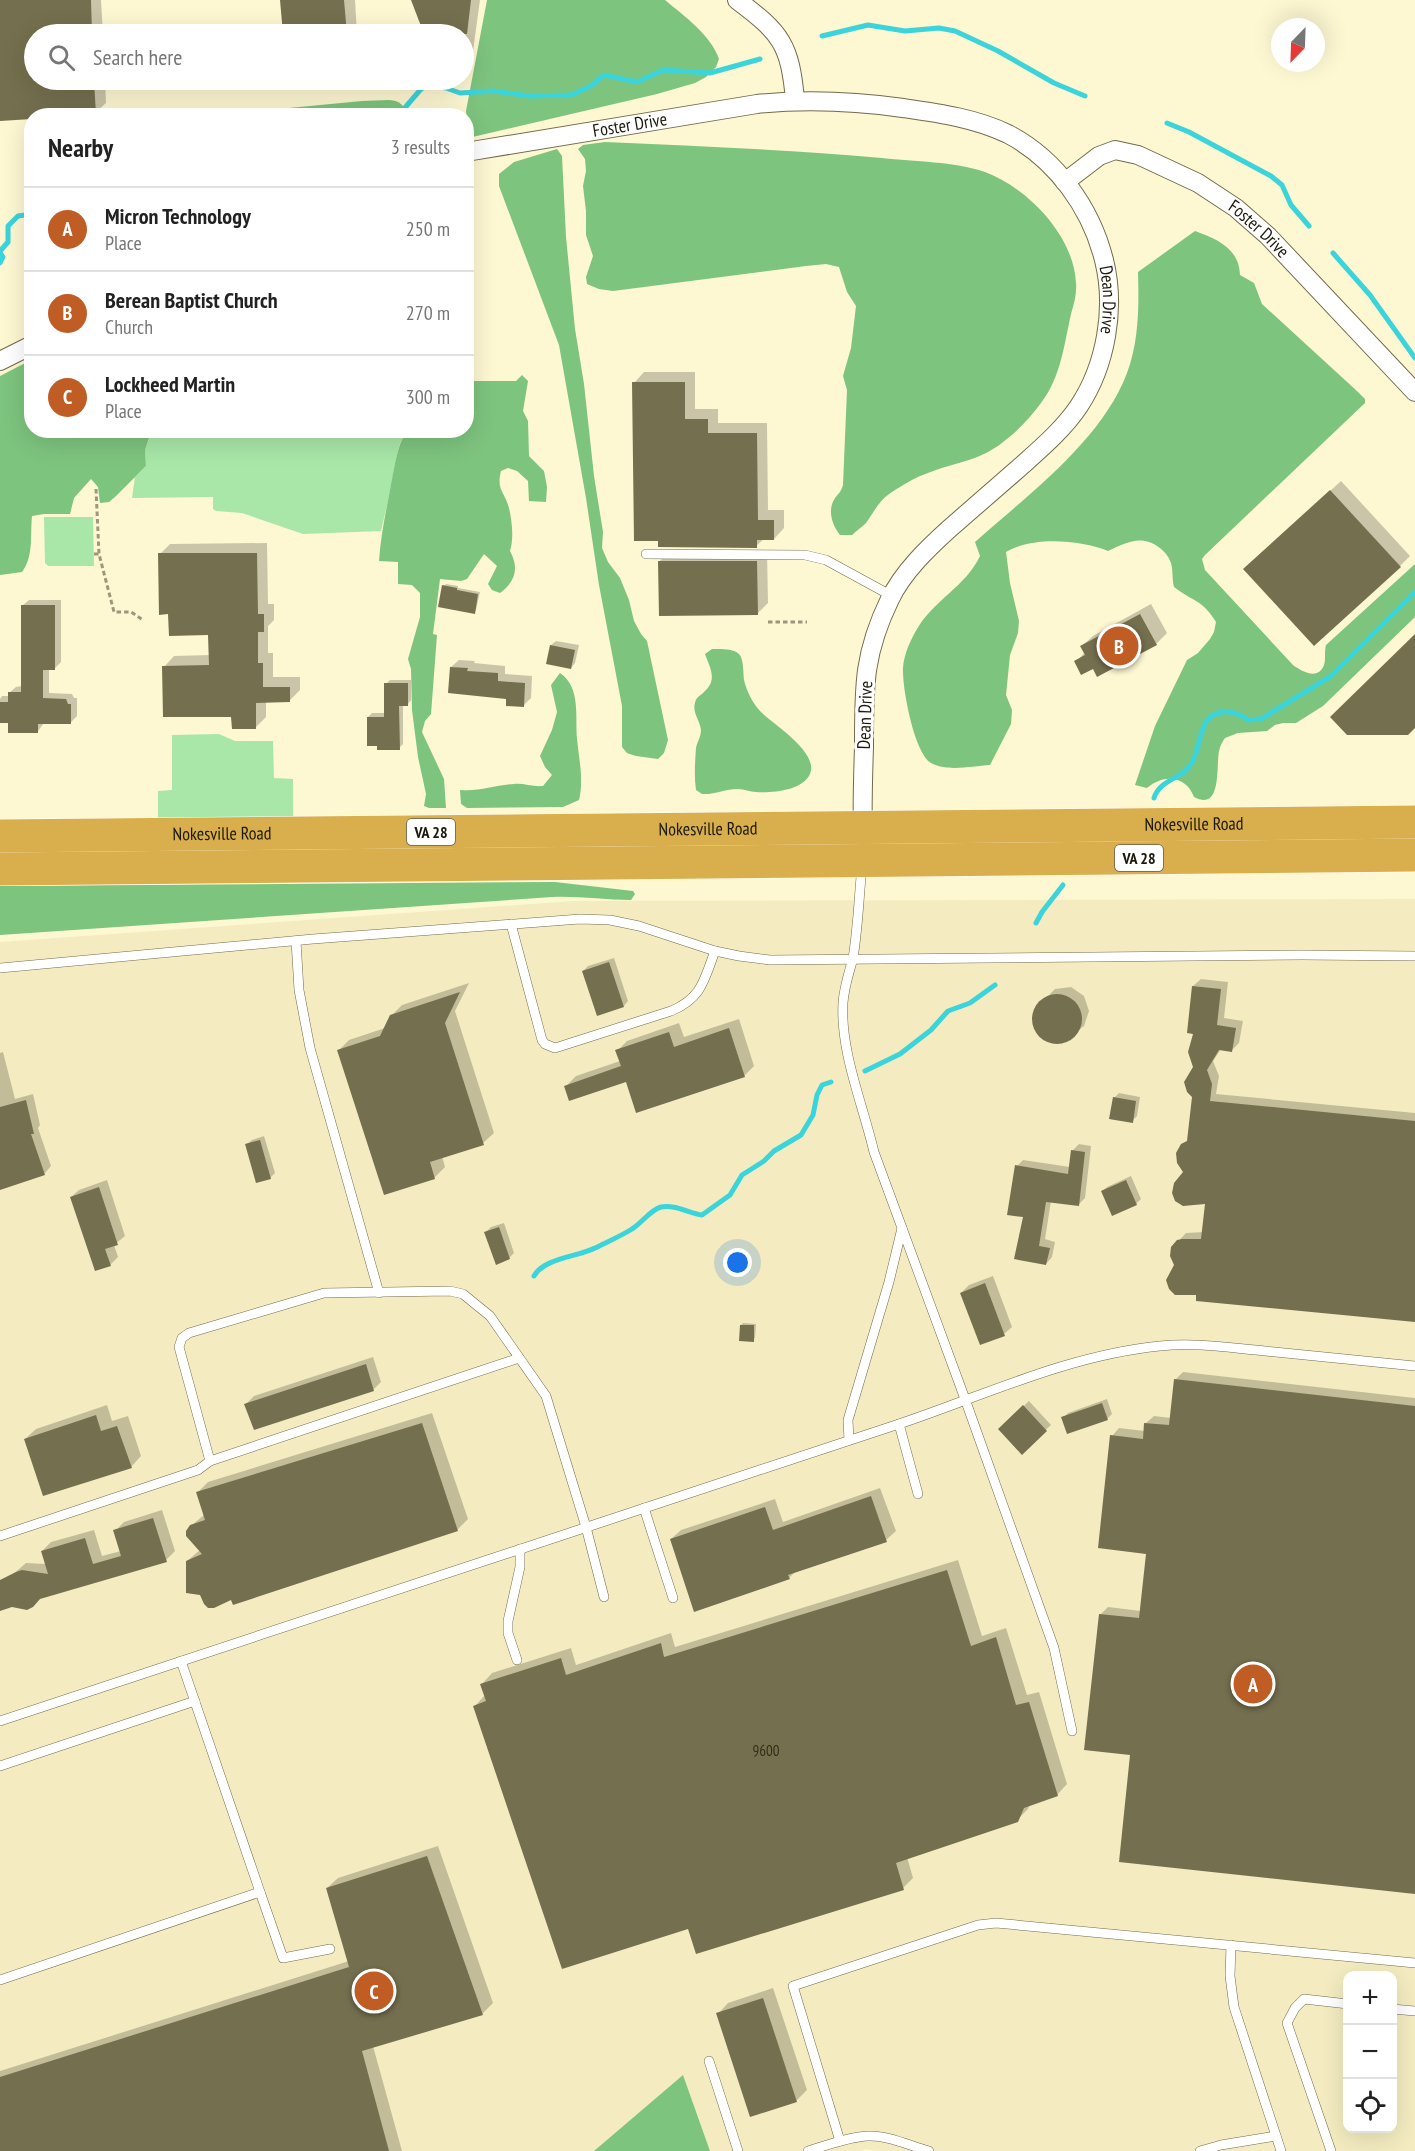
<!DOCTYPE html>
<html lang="en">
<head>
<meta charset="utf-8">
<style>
  :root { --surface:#fff; --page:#f6f6f6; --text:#222; --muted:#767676; --line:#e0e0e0; --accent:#c05d24 }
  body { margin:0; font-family:"PT Sans Narrow",sans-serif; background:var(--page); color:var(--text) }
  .controls { position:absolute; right:18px; bottom:18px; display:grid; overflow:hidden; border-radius:12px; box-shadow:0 6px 24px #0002 }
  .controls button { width:54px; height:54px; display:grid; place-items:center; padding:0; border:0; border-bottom:2px solid var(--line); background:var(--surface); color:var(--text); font:30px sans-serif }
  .compass { position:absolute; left:1271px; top:18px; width:54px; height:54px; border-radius:50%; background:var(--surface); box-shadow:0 6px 24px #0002; rotate:203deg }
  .you { position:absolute; left:738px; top:1263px; width:21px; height:21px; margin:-15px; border:4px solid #fff; border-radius:50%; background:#1a73e8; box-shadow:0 0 0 9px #1a73e833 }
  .badge { display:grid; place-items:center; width:39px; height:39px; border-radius:50%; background:var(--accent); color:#fff; font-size:20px; font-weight:700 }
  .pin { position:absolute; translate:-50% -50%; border:3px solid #fff; box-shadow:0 2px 6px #0006 }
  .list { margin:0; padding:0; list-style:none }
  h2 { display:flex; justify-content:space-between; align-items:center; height:78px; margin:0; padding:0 24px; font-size:26px }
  h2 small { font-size:20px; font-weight:400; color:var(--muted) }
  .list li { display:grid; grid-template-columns:39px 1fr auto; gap:18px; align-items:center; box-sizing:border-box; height:84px; padding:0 24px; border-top:2px solid var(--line) }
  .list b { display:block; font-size:22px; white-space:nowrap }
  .list p { margin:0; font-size:20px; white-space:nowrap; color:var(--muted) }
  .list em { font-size:20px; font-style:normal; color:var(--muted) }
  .icon { flex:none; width:33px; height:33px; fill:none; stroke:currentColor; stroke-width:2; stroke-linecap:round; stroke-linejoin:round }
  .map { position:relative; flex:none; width:1415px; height:2151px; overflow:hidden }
  .search { position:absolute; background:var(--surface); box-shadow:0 6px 24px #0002; left:24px; top:24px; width:450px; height:66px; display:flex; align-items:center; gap:15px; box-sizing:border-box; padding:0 21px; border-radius:33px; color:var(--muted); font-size:22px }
  .panel { position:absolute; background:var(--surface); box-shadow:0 6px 24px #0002; left:24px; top:108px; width:450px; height:330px; border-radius:24px }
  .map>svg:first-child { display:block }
</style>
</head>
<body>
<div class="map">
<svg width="1415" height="2151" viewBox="0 0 1415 2151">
  <rect width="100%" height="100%" fill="#fdf7d2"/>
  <path fill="#f4ecc0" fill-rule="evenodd" d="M1415,899V2151H878L866,2149L860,2151H710L683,2075L594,2151H0V942L573,901ZM1348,1976H1392V2128H1348Z"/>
  <g fill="#a8e7a8">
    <path d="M146,431H406C397,447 396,461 392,480C389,497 385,514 381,531L303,534L242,513L216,511L213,509V497L132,498L135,477L146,466L145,450L150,436Z"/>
    <path d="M44,517H93L94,566H48L45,563Z"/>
    <path d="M219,734L235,741H273L274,778L293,779V818L158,819V791L172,790V735Z"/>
  </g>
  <g fill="#7dc47e">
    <path d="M487,0H665C684,16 711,35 719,59L716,67L706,77L695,83L657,94L468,138L466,111Z"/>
    <path d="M389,100C401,101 403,105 408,115H268V110L362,101Z"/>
    <path d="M605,142C698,146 790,150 882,158C915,162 953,161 985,172C1028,188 1074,236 1076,283C1077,293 1074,304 1071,314C1064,345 1061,377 1041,403C1028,421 1007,442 988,452C969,462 947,465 928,473C915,477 903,485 892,492C879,500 874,512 866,523C862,527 856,531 852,535H840C832,525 827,510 835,498C839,493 841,492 843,485L847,390L843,376L851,348L856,306L847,292L839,267L826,264L806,266L613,291L599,289L587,284L586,277L593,256L586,235V211L583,186L586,171L585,159L578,149L583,145Z"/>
    <path d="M557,149L562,156L566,237L575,329L584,384L594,476L603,532L602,548L608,562L620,578L629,600L634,621L641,634L647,641L668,740L664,753L658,759L636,756L627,753L622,747V706L599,585L586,498L559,345L499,186V174L514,162Z"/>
    <path d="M1195,231C1217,239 1239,248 1240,275L1254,283L1262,304L1358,392L1365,399V403L1205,555L1202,559L1205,570L1293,665C1301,671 1318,681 1324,665C1326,659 1324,652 1326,645L1415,564V617L1323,706L1296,723H1283L1275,725L1267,731L1238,733L1225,738C1222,742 1220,746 1219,751C1216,767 1222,812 1194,797C1186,775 1163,774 1147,788L1135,785L1155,726L1187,660L1198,653L1210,639L1214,632L1216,622C1202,599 1193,602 1174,587C1172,579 1173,570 1171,563C1169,557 1165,552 1160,548C1142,534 1127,542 1108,551C1081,540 1032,536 1006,552L1010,583L1019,621L1018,633L1010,655L1006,695L1012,710L1011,724L990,765C972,766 947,772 931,763C914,753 902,687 903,668C904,654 910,641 917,629C933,601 966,586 980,556L975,542C1028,495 1102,440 1127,373C1139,341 1139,306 1138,272Z"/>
    <path d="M31,360L32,430L146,431L150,435L145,450L146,466L115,497L109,502L100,503L98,487L91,479L74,498L70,514H44L32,516C30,535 34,556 22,572L0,575V376Z"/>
    <path d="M522,375L528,381L523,411L528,421L529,456L544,471L547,487L546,502L529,501L528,481L517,471L508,468L501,471C496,490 505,492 509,508C512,521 514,538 510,551C519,568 516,581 500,593L492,590L488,584L497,566L484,554L467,579L461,581L440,579L433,634L437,635L431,714L425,721L422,732L444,779L446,808H429L424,806L426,794L418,757L412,710L411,669L408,659L420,617V593L412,585L398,584V562L379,561C381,532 387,507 392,479C396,459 397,449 406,431L466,430L467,381H516Z"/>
    <path d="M712,649C719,649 733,648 739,654C744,659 743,674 744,680C747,692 753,704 761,712C774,725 819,752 810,774C802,791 772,793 756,792C750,792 744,789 738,789C725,789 714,795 702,794L696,790C694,776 695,762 696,748C697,742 701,737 701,730C700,720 692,713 695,703C696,697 700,696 704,692C718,680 710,668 705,654Z"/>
    <path d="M560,673C581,687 575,717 577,739C579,760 584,779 579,800L563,807L467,808L461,804L460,790C479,792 495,785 514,784C523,783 533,787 543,786L552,775L545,767L540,756L552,730L557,712L551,685Z"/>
    <path d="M555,882L633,891L635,894L631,900C605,900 579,896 552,897L0,935V886Z"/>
    <path d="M683,2075L710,2151H594Z"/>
  </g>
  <g fill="#0003">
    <path d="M0,0H101L103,34H34V80H105L106,103L95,113L32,116L0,120Z"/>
    <path d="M282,0H355L357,34H284Z"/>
    <path d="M413,0H480L473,51L464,61V34H426Z"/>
    <path d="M644,372H695V409H718V423H767L768,510H784V528L774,539H764L756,546L634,383Z"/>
    <path d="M1341,481L1410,556L1400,566L1256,559Z"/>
    <path d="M267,543L268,604H274V620L268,626V653H273V677H300V690L289,701H266V717L255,728L233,716L164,667L174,656L210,655V633L170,613L160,554L170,544Z"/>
    <path d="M670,551H767L768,603L757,614L660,561Z"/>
    <path d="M446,584L458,586V588L480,592L476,610L474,612L444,586Z"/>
    <path d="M29,600H61V662L55,668H49V693L72,694L74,698H77V716L71,722L44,723L38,731L10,722H0V699L2,696H10L9,693L16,687L22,686V606Z"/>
    <path d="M1151,604L1167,633L1156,644L1098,675L1093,667L1076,662L1085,652L1082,646L1093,636Z"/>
    <path d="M556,641L579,645L575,663L571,668L551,645Z"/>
    <path d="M459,660L475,661L474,663L505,666V674L532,676L531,698L523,706L451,667Z"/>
    <path d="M390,680H411V700L408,704H403V744L399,748L368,717L372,713H386V684Z"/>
    <path d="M614,958L628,1001L624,1006L583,971L588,966Z"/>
    <path d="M1201,979L1228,982L1224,1018L1243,1021L1239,1043L1231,1051L1221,1049L1213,1061L1219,1076L1216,1094L1415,1113V1321L1198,1294L1176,1266L1172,1248L1186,1233L1204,1232L1206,1202L1185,1172L1183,1145L1189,1139L1195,1067L1193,986Z"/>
    <path d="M469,983L455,1011L494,1133L483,1143L442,1156L445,1167L434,1178L339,1050L349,1040L385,1028L391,1016L402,1005Z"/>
    <path d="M1071,987L1084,996L1089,1011L1084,1026L1063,1042L1048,1041L1037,1031L1034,1016L1035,1009L1055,989Z"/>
    <path d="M739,1019L754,1066L744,1076L627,1080L566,1086L576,1076L620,1061L617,1051L627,1041L679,1023L684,1037Z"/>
    <path d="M3,1052L15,1099L33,1094L40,1125L38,1128L51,1166L45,1173L0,1189V1053Z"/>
    <path d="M1119,1093L1140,1097L1137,1116L1132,1121L1114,1098Z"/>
    <path d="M264,1136L275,1173L270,1178L247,1144L252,1140Z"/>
    <path d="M1079,1144L1091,1146L1085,1198L1078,1205L1051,1201L1045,1239L1055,1242L1052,1257L1046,1264L1024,1216L1017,1166L1023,1160L1070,1167L1072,1151Z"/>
    <path d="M1131,1176L1141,1199L1136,1204L1102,1191L1107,1187Z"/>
    <path d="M107,1180L125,1236L114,1245L118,1257L110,1265L71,1197L79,1190Z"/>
    <path d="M504,1223L514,1253L509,1258L486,1232L491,1227Z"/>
    <path d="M993,1276L1012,1327L1004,1334L961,1293L969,1285Z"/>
    <path d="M743,1323L756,1324L755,1338L753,1340L741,1325Z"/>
    <path d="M373,1357L381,1382L374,1389L255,1429L246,1404L254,1396Z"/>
    <path d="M1183,1372L1415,1398V1893L1132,1754L1100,1615L1108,1607L1141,1611L1148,1552L1112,1436L1119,1428L1145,1431L1146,1423L1154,1416L1171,1418L1175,1380Z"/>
    <path d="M1107,1399L1112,1414L1107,1419L1063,1418L1068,1413Z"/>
    <path d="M1029,1401L1051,1425L1022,1452L1000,1429Z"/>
    <path d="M107,1405L112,1421L128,1416L141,1456L131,1467L25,1439L36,1429Z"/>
    <path d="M432,1413L468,1519L457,1530L232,1598L187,1561L200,1550L191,1526L205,1514L197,1493L208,1482Z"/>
    <path d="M880,1488L896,1531L886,1540L797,1570L789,1578L671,1539L681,1530L775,1499L783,1522Z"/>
    <path d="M162,1510L175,1551L166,1560L0,1609V1581L11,1576L26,1563L46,1564L42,1551L51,1542L94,1530L102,1556L121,1551L115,1531L124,1522Z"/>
    <path d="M958,1560L982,1636L1006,1628L1027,1695L1039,1692L1067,1784L1057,1795L1030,1804L1028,1809L1017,1820L907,1857L913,1878L903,1888L689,1927L475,1706L485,1695L482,1684L492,1673L571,1648L576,1665L671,1633L675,1647Z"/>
    <path d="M438,1846L493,2003L482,2014L373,2046L402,2151H0V2071L349,1961L327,1888L338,1878Z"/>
    <path d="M773,1988L807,2090L796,2101L718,2014L728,2003Z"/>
  </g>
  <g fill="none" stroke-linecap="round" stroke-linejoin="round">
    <g stroke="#3bd4da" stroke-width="5">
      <path d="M822,36L868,25L905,31L939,28L955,31L998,51L1054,83L1085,96"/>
      <path d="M303,116H310"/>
      <path d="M390,116L403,110L421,89L429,85L446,88L460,93L494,91L530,96L571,95L591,86L604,75L637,82L663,70L710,73L760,59"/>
      <path d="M1167,123L1189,132L1271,176L1282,185L1291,205L1309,226"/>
      <path d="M1333,253L1370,295L1415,358"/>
      <path d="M0,263L3,257L0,253L1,250L8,242V226L18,216L32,214"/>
      <path d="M1154,798C1160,779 1181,780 1191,764C1202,748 1197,715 1222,712C1232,711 1240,714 1248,720L1261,719L1331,676L1415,592"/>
      <path d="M1036,923L1042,912L1063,885"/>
      <path d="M865,1071L900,1054L931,1030L948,1011L970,1003L995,985"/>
      <path d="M534,1276C544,1258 577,1257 595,1248C607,1242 621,1236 632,1229C642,1223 650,1210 661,1207C674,1204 689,1213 702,1215L730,1195L742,1175L764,1161L774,1151L801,1135L813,1115L817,1095L822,1085L831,1082"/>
    </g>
  </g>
  <g fill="#746f4e">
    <path d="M0,0H91L92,34H34V80H94L96,115L32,116V119L0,121Z"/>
    <path d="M280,0H344L347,34H283Z"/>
    <path d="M411,0H471L467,34H424Z"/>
    <path d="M632,382H685V419H708V433H757L758,520H774V540H757V548L658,547V541H634Z"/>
    <path d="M1330,490L1401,567L1314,646L1243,569Z"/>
    <path d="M158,553H257L258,614H264V632H258V663H263V687H290V702L256,703V729H232L231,717H163L162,666L209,665L208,635L169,636L168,614L159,615Z"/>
    <path d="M658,561H757L758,615L659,616Z"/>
    <path d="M442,585L457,588V590L478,594L475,614L438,607Z"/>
    <path d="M21,605H55V670H43V698L66,699L68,704H71V724H38V733H8V723H0V702H8V692H21Z"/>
    <path d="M1140,614L1157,645L1097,677L1093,669L1081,675L1074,661L1085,655L1080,646Z"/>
    <path d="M1415,634V728L1408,735H1347L1330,717Z"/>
    <path d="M550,645L575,650L571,669L546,664Z"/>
    <path d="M450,667L468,668L467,671L498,673V681L525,683L524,707L506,706V699L448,693Z"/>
    <path d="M384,683H408V706H399L400,750H377V746H367V717H384Z"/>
    <path d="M609,962L624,1007L597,1016L582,971Z"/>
    <path d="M1192,986L1221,989L1217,1025L1236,1028L1232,1052L1219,1050L1207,1070L1212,1084L1210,1101L1415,1121V1322L1196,1301V1295H1175L1169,1289L1166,1280L1174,1265L1170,1256L1171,1247L1177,1240L1182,1239H1201L1205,1204L1183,1206L1175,1201L1172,1193L1174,1183L1183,1172L1177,1163L1176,1153L1181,1144L1187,1141L1192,1097L1187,1092L1184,1082L1193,1067L1188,1052L1193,1034L1187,1033Z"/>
    <path d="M460,992L445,1023L484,1145L430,1162L435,1179L384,1195L337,1050L380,1036L390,1015Z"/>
    <circle cx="1057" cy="1019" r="25"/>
    <path d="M729,1028L745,1077L636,1113L626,1082L569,1101L564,1086L621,1066L615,1050L669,1032L674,1047Z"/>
    <path d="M1113,1097L1136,1101L1133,1123L1109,1119Z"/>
    <path d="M26,1100L34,1134H31L45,1175L0,1190V1107Z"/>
    <path d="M260,1140L271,1179L256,1183L245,1144Z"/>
    <path d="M1071,1150L1085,1152L1079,1206L1046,1202L1039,1246L1050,1248L1046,1265L1014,1259L1023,1217L1007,1215L1015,1165L1068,1174Z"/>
    <path d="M1126,1180L1137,1205L1112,1216L1101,1191Z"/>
    <path d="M99,1187L118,1245L105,1249L111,1266L95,1271L70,1197Z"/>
    <path d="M499,1227L510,1259L496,1265L484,1232Z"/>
    <path d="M985,1283L1005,1336L980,1345L960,1293Z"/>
    <path d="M740,1325H754V1342L739,1341Z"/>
    <path d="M366,1364L374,1391L254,1430L244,1404Z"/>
    <path d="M1174,1379L1415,1406V1894L1119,1862L1130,1755L1084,1750L1099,1614L1139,1618L1146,1554L1098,1548L1110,1435L1143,1439L1144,1423L1169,1425Z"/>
    <path d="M1102,1403L1108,1420L1067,1434L1061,1417Z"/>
    <path d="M1023,1405L1047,1431L1022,1455L998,1429Z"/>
    <path d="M96,1415L101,1431L117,1426L132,1468L43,1496L24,1439Z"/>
    <path d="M422,1423L458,1531L233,1605L231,1600L214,1608H208L204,1604L200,1595L186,1593V1561L202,1554L186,1536V1531L190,1525L205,1520L196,1492Z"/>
    <path d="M871,1496L887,1542L788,1575L790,1579L694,1612L670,1539L765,1507L773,1530Z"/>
    <path d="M153,1518L167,1562L40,1599L33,1607L27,1610L12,1607L0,1611V1580L16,1572L22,1570L48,1574L41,1551L85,1538L93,1564L121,1556L113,1530Z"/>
    <path d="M947,1570L971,1646L996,1637L1016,1705L1029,1702L1058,1796L1024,1808L1018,1822L896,1863L904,1890L696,1954L688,1929L562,1969L473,1706L486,1701L480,1684L561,1658L566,1675L661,1643L664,1657Z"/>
    <path d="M427,1856L483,2015L362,2051L389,2151H0V2077L349,1967L326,1888Z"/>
    <path d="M763,1998L797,2102L750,2117L716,2013Z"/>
  </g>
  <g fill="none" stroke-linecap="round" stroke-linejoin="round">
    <g stroke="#716b4b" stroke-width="10">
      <g id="lane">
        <path d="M646,554L805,555L826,560L892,596"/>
        <path d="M862,866C859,896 858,928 853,958C849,973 844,987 843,1003C840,1051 863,1105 874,1152L965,1399L1054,1648L1072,1731"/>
        <path d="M511,924L542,1040L545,1044L555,1048L671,1011C702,998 704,980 715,951"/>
        <path d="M296,941L299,990L310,1048L379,1293"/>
        <path d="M0,968L313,939L580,919L610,920L639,926L715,951L739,956L770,960L1302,955L1415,956"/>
        <path d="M899,1424L918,1494"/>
        <path d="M849,1440L848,1420L889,1282L902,1228"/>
        <path d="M210,1461L519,1358"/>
        <path d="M644,1508L673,1598"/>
        <path d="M0,1536L198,1470L210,1461L179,1347L182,1338L189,1333L324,1293L450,1291L463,1294L490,1316L546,1396L586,1527L604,1597"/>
        <path d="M517,1660L508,1633V1621L520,1567V1549"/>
        <path d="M0,1721L899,1424C985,1395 1069,1355 1160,1346C1194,1342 1231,1348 1265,1351C1315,1356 1365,1361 1415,1366"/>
        <path d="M0,1766L195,1701"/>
        <path d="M260,1892L283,1958L330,1949"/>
        <path d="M1231,1945L1230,1976L1234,2007L1281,2151"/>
        <path d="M0,1980L260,1892L181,1661"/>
        <path d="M1392,2009L1415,2011"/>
        <path d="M709,2061L738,2151"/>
        <path d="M840,2141L793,1986L978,1925L996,1923L1415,1963"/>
        <path d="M808,2151C828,2145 848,2137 868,2136C888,2135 910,2146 929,2151"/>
        <path d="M1200,2151L1221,2145L1276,2136"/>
        <path d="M1331,2151L1287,2023L1295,2008L1304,1999L1348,2004"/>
      </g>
    </g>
    <g stroke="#716b4b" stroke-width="20">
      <g id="street">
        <path d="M737,0C781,33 790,44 795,100"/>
        <path id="s1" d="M466,152L757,104C806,99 853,101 903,108C938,113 975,118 1008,134C1056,159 1091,208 1104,260C1116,308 1106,365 1079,406C1063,430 1040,449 1019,468C995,489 972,509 949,529C927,549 903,572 890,599C863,654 864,688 864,747C863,776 862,805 863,834"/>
        <path id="s2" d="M1065,182L1099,156L1115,150L1138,155L1198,183L1236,208L1268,236L1415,392"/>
        <path d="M0,361L32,345"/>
      </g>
    </g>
    <g stroke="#fff" stroke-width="34">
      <g id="highway">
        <path id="s3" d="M0,836L1415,822"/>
        <path d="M0,869L1415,855"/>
      </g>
    </g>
    <g stroke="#9d987d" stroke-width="3" stroke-dasharray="4.5 3" stroke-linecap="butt">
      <path d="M96,489L99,554"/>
      <path d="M94,554H99L114,612H131L143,620"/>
      <path d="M768,622H807"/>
    </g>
    <use href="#lane" stroke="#fff" stroke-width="9"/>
    <use href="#street" stroke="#fff" stroke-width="18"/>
    <use href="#highway" stroke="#d9ae4c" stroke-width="33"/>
  </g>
  <g text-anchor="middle" stroke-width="6" stroke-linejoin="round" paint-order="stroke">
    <g font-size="15" fill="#312e1c">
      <text x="766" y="1756">9600</text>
    </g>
    <g fill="#fff" stroke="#5f5e54" stroke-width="1.5">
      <rect x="407" y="819" width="48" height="26" rx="4.5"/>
      <rect x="1115" y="845" width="48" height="26" rx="4.5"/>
    </g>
    <g font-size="16" font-weight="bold" fill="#1b190b">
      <text x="431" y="838">VA 28</text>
      <text x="1139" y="864">VA 28</text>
    </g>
    <g font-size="18" fill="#1b190b" stroke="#fff">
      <text dy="6" stroke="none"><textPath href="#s1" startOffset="166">Foster Drive</textPath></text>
      <text dy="6" stroke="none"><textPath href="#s2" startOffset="226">Foster Drive</textPath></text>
      <text dy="6" stroke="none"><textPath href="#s1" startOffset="753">Dean Drive</textPath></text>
      <text transform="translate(865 715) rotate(-88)" y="6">Dean Drive</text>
      <text dy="6" stroke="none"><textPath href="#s3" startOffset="1194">Nokesville Road</textPath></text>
      <text dy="6" stroke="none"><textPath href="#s3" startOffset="708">Nokesville Road</textPath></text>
      <text dy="6" stroke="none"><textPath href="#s3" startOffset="222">Nokesville Road</textPath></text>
    </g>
  </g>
</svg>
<div class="controls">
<button>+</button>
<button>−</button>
<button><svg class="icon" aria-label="locate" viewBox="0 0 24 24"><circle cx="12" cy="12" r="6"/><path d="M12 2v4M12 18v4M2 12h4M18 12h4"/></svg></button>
</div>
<svg class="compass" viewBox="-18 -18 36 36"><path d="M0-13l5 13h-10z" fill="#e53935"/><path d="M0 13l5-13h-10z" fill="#767676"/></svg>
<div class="you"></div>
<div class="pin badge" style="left:1253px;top:1684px">A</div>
<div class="pin badge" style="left:1119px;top:646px">B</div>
<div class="pin badge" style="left:374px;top:1991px">C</div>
<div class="search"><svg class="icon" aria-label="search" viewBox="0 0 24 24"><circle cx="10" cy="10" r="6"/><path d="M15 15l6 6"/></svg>Search here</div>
<section class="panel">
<h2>Nearby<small>3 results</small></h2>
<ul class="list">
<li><span class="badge">A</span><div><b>Micron Technology</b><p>Place</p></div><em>250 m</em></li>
<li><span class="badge">B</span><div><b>Berean Baptist Church</b><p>Church</p></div><em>270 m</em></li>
<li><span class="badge">C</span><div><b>Lockheed Martin</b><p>Place</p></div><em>300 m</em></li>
</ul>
</section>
</div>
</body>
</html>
